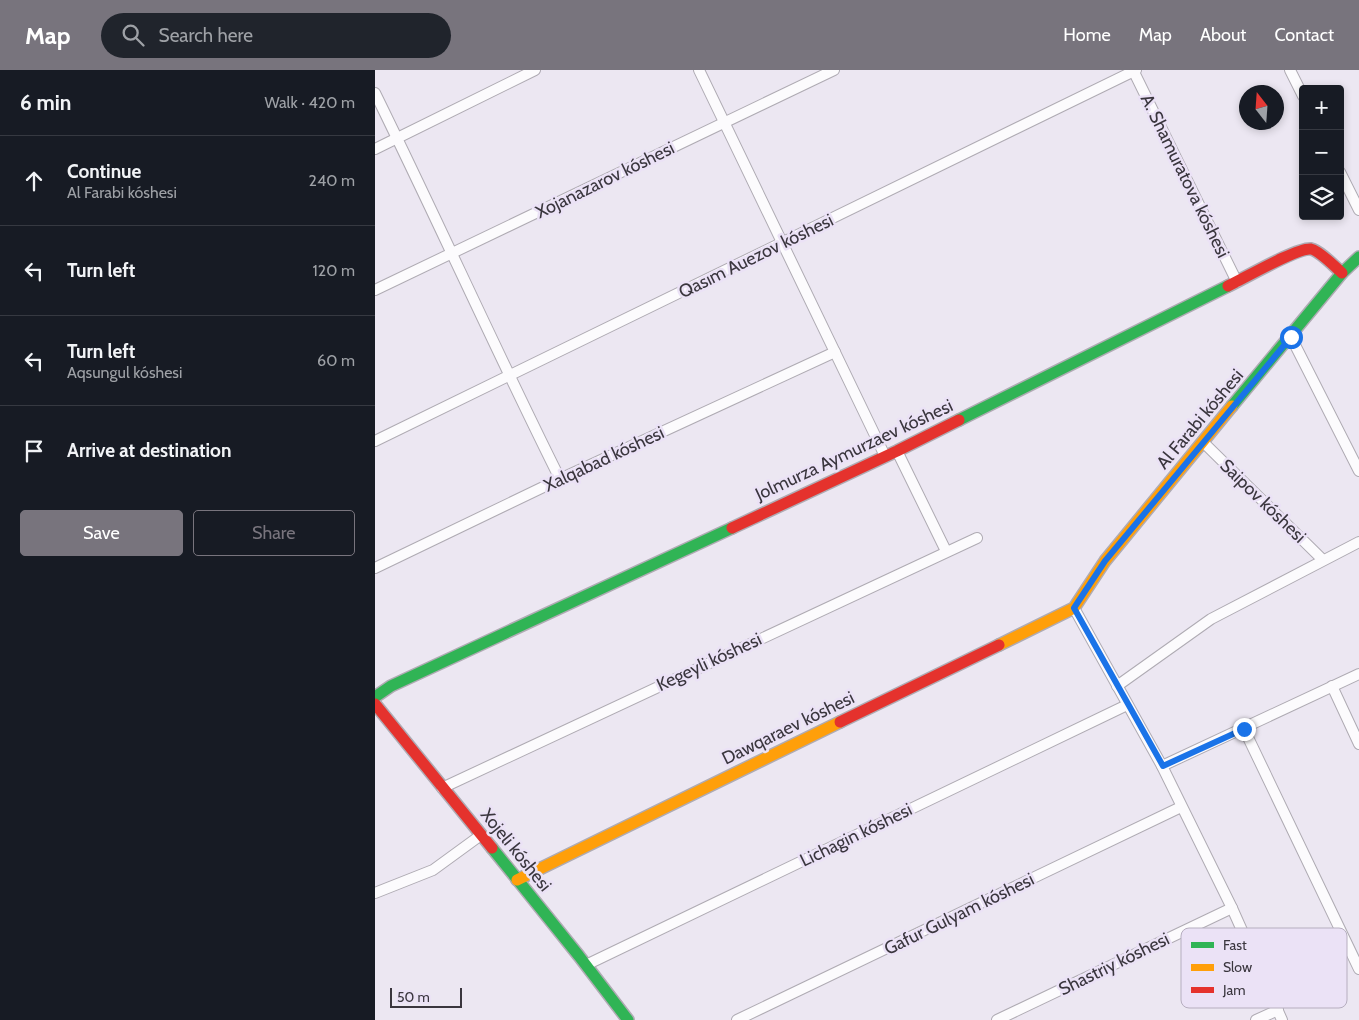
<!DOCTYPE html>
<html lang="en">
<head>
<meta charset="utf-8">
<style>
  :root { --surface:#171b24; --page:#20242c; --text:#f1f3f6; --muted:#9ea1a6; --line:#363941; --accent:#78747d }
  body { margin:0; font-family:Cabin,sans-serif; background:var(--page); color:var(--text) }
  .controls { position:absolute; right:15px; top:15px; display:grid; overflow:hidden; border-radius:5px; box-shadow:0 2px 8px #0003 }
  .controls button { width:45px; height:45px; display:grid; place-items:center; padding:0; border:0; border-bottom:1px solid var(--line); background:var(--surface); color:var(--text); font:25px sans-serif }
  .compass { position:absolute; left:864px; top:15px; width:45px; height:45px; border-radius:50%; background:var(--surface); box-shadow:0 2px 8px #0003; rotate:343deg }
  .scale { position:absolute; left:15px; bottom:12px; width:72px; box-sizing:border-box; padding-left:5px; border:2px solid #3a363e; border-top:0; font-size:14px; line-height:18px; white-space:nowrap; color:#3a363e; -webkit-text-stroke:4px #ebe2f6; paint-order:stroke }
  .stop { position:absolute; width:15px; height:15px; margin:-11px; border:4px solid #1a73e8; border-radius:50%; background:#fff }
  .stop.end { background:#1a73e8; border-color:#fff; box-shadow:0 1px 5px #0008 }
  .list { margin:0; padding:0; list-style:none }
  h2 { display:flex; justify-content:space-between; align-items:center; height:65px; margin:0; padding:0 20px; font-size:21px }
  h2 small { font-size:16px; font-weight:400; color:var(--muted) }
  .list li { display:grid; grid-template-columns:32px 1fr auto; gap:15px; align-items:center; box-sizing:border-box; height:90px; padding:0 20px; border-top:1px solid var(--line) }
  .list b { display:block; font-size:19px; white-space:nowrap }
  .list p { margin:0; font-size:16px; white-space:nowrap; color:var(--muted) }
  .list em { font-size:16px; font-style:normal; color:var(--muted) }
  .actions { display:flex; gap:10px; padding:15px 20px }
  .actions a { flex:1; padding:11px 0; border:1px solid var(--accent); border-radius:5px; text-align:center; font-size:18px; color:var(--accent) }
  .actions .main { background:var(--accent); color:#fff }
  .icon { flex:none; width:28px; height:28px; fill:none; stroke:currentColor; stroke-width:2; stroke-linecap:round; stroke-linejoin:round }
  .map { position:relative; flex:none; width:984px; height:950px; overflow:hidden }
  header { display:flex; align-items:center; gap:30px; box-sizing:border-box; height:70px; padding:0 25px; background:var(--accent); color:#fff }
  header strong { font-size:24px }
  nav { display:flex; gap:28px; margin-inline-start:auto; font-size:18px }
  .search { width:350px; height:45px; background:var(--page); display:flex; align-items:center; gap:12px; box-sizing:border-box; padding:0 18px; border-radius:28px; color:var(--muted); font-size:19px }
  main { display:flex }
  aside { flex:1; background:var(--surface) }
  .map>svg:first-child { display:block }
</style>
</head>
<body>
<header>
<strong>Map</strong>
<div class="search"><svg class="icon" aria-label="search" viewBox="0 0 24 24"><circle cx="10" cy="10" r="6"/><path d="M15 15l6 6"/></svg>Search here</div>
<nav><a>Home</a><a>Map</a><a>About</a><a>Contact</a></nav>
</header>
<main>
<aside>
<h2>6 min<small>Walk · 420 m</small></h2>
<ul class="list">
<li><svg class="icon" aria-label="ahead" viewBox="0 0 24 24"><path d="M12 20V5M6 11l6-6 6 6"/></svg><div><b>Continue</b><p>Al Farabi kóshesi</p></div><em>240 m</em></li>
<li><svg class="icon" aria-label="left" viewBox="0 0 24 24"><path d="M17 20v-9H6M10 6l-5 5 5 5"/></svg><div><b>Turn left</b></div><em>120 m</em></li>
<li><svg class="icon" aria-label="left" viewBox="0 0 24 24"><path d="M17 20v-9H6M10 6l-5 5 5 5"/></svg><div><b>Turn left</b><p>Aqsungul kóshesi</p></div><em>60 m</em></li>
<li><svg class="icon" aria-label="arrive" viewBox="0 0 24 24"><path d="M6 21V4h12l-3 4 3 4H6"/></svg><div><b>Arrive at destination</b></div></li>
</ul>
<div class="actions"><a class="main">Save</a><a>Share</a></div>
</aside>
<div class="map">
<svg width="984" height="950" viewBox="0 0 984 950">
  <rect width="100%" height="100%" fill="#ece7f2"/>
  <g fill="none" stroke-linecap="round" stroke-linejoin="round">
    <g stroke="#afabb3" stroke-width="12">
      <g id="street">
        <path d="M324,0L510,386"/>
        <path d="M758,0L862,212"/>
        <path d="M915,0L928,26"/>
        <path d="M0,23C63,151 121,281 185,409"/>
        <path d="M0,79L160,0"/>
        <path d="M965,102L984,140"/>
        <path d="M0,220L459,0"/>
        <path d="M916,267L984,401"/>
        <path d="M0,371L761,0"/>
        <path d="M829,373L948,490"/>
        <path d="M522,381L571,481"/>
        <path d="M0,498L185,409L460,282"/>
        <path d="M699,538L787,696L857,838L907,950"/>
        <path d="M742,616L836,549L984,472"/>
        <path d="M957,616L984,674"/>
        <path d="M869,659L984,899"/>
        <path d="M787,696L984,604"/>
        <path d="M67,718L602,468"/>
        <path d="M0,823L58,800L106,765"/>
        <path d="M211,895L752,635"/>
        <path d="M362,950L806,737"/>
        <path d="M622,950L857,838"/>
        <path d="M881,950L903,940"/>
      </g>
    </g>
    <g stroke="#afabb3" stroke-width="14">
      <g id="fast">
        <path d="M857,336L967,203L984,187"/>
        <path d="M584,350L853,216"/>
        <path d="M0,627L16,616L357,458"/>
        <path d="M117,778L204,886L253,950"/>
      </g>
    </g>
    <g stroke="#afabb3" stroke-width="14">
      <g id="slow">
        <path d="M624,575L699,538L730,491L857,336"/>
        <path d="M142,810L465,652"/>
      </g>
    </g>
    <g stroke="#afabb3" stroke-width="14">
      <g id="jam">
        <path d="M853,216C868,209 923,177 936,179C945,181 960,197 967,203"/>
        <path d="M357,458L522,381L584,350"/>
        <path d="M0,634L117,778"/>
        <path d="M465,652L624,575"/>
      </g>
    </g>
    <use href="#street" stroke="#fcfbfd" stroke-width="10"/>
    <use href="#fast" stroke="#30b455" stroke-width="11"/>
    <use href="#slow" stroke="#ff9f0a" stroke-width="11"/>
    <use href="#jam" stroke="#e5322d" stroke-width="11"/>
  </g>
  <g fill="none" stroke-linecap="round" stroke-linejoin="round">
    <path stroke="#1a73e8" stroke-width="6" d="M869,659L788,696L699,538L730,491L916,267"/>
  </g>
  <g text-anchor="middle" stroke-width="5" stroke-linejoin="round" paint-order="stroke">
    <g font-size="18" fill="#3a363e" stroke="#ebe2f6">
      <text transform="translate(810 106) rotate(64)" y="6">A. Shamuratova kóshesi</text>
      <text transform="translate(230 110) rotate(-26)" y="6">Xojanazarov kóshesi</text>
      <text transform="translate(381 186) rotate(-26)" y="6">Qasım Auezov kóshesi</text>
      <text transform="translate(825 349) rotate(-50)" y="6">Al Farabi kóshesi</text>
      <text transform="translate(479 380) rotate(-25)" y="6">Jolmurza Aymurzaev kóshesi</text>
      <text transform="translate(229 389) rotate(-25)" y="6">Xalqabad kóshesi</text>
      <text transform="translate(888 431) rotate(44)" y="6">Saipov kóshesi</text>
      <text transform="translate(334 592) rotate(-25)" y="6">Kegeyli kóshesi</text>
      <text transform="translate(413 658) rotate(-26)" y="6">Dawqaraev kóshesi</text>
      <text transform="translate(481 765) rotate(-26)" y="6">Lichagin kóshesi</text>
      <text transform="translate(141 780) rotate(51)" y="6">Xojeli kóshesi</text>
      <text transform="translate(584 844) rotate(-26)" y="6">Gafur Gulyam kóshesi</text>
      <text transform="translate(739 894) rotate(-26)" y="6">Shastriy kóshesi</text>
    </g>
  </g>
  <rect x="806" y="858" width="166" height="80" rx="8" fill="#ebe2f6" stroke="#b6aebf" stroke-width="1"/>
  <rect x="816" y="872" width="23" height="6" fill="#30b455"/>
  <rect x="816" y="894" width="23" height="7" fill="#ff9f0a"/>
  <rect x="816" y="917" width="23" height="6" fill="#e5322d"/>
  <g font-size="14" fill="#3a363e">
    <text x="848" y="880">Fast</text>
    <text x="848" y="902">Slow</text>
    <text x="848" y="925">Jam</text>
  </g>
</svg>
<div class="controls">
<button>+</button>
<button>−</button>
<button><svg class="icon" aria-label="layers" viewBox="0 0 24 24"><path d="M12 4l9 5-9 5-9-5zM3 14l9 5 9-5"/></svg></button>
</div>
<svg class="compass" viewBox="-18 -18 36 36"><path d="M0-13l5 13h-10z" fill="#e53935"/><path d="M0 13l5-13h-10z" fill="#9ea1a6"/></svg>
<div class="scale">50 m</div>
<div class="stop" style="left:916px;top:267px"></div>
<div class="stop end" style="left:869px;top:659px"></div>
</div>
</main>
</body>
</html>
